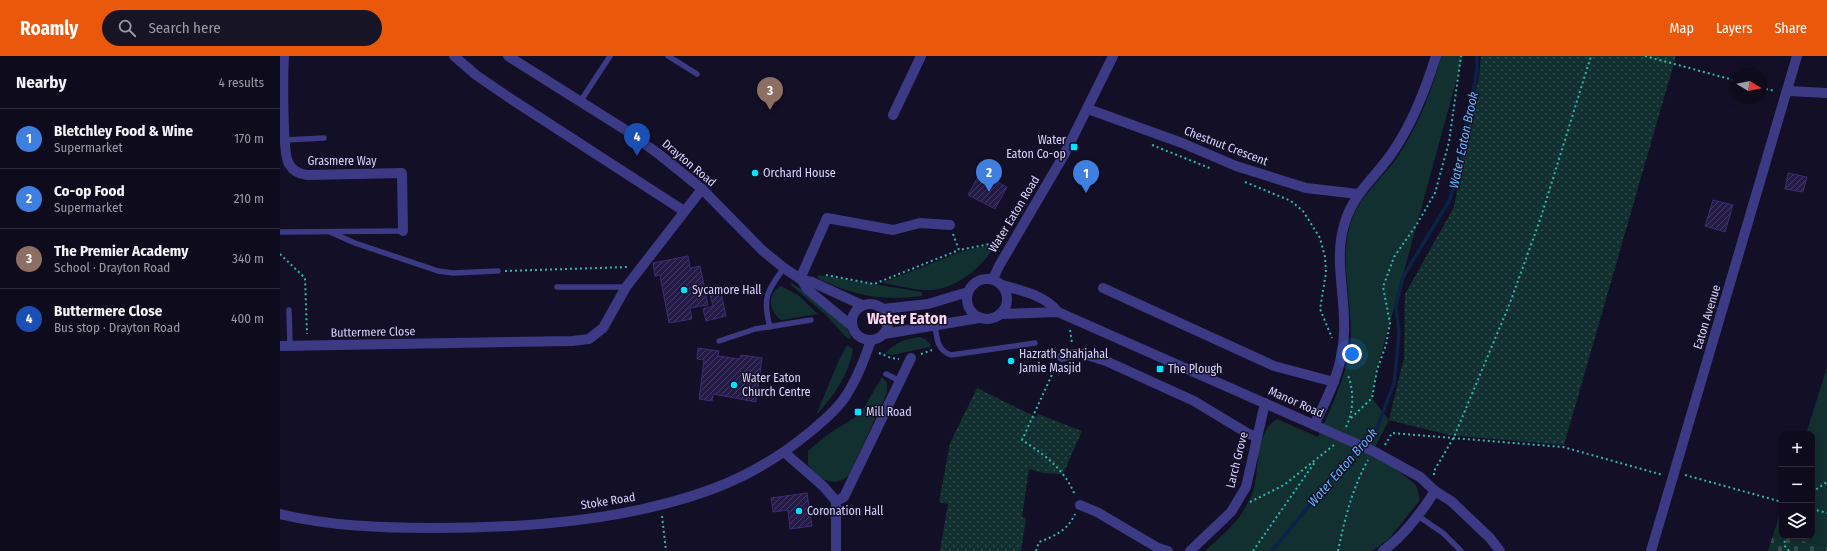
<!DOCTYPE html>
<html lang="en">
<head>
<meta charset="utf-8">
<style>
  :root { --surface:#0e0b1c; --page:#171425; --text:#f1f3f6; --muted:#9b9ba3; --line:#2e2b3b; --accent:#ea580c }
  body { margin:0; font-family:"Fira Sans Condensed",sans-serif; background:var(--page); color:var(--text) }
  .controls { position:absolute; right:12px; bottom:12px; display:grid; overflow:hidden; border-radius:8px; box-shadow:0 2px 10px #0003 }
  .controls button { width:36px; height:36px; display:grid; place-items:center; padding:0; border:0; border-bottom:1px solid var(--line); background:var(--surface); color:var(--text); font:20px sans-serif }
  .compass { position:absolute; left:1451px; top:12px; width:36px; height:36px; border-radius:50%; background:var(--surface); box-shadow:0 2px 10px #0003; rotate:100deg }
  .you { position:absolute; left:1072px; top:298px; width:14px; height:14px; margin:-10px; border:3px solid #fff; border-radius:50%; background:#1a73e8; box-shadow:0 0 0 6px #1a73e833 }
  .badge { display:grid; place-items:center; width:26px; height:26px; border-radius:50%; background:var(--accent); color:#fff; font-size:13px; font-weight:700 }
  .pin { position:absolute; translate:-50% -33px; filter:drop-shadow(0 1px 2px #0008) }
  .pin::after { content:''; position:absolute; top:21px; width:14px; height:12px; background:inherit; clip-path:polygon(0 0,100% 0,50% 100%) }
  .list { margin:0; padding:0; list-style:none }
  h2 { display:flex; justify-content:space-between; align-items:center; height:52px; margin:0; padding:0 16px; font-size:17px }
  h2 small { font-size:13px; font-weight:400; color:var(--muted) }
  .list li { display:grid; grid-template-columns:26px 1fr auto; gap:12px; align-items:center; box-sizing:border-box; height:60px; padding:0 16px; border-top:1px solid var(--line) }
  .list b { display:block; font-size:15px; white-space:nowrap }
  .list p { margin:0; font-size:13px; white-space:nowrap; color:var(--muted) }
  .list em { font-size:13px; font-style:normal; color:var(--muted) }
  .icon { flex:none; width:22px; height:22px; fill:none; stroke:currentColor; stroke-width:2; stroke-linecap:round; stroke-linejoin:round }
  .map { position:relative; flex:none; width:1547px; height:495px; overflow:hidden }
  header { display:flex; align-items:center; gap:24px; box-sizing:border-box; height:56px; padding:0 20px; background:var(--accent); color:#fff }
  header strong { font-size:19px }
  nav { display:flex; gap:22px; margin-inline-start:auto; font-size:14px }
  .search { width:280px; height:36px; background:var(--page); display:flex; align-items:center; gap:10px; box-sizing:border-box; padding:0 14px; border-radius:22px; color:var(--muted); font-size:15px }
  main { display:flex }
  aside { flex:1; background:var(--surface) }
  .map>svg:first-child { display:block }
</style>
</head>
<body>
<header>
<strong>Roamly</strong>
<div class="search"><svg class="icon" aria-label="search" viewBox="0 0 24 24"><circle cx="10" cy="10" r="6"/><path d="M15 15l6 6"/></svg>Search here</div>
<nav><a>Map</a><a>Layers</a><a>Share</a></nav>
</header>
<main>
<aside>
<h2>Nearby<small>4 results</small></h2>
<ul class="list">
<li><span class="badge" style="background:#3f7fe0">1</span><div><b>Bletchley Food &amp; Wine</b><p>Supermarket</p></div><em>170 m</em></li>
<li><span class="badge" style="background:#3f7fe0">2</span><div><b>Co-op Food</b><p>Supermarket</p></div><em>210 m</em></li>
<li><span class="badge" style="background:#8d6e63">3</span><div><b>The Premier Academy</b><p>School · Drayton Road</p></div><em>340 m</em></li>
<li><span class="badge" style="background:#1a4fb4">4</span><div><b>Buttermere Close</b><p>Bus stop · Drayton Road</p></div><em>400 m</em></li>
</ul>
</aside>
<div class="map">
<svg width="1547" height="495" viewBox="0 0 1547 495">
  <defs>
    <pattern id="cemetery-stones" width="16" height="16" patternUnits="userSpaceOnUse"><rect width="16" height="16" fill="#12302f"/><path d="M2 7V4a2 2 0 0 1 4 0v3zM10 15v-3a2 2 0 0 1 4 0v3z" fill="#344d4e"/></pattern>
    <pattern id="garden-dots" width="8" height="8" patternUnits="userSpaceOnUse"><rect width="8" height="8" fill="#12302f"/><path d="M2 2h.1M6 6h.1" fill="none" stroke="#344d4e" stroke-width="1.8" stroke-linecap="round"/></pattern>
    <pattern id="building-hatch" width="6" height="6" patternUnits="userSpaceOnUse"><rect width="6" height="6" fill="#241b47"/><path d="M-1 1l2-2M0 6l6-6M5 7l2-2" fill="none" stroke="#433b63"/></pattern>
  </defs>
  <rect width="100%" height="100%" fill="#130f26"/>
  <g fill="#12302f">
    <path d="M1161,0H1183L1097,314L1092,342L1109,364L1093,395L1136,429L1140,444L1108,484L1092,495H925C939,482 957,468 966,450C970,443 974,435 975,427C979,406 977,375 997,363L1038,381C1052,349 1070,314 1071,278C1071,241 1060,205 1070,169C1078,140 1102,124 1118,100C1137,73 1153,32 1161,0Z"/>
    <path d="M715,188C705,210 676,233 651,234C636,235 617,229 602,227L680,196Z"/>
    <path d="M538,219L642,236V240C602,245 574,240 537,222Z"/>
    <path d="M512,227C525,236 571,266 571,283L567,282L546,259L511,229Z"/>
    <path d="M501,230L518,239L538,258L501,264C489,256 486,237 501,230Z"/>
    <path d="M640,281L645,283L651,289L650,291L612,299L606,297C614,286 627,283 640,281Z"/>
    <path d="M567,289L573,293C570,316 552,343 536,359L559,304Z"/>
    <path d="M1547,311V490L1493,479L1502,452V480H1532V378H1526Z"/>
    <path d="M602,321L607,327V337L569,419C555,433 538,423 528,409V395L547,379L574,362L585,350Z"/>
  </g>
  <path fill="url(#cemetery-stones)" d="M1493,479L1547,490V495H1488Z"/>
  <g fill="url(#garden-dots)">
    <path d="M1201,0H1396L1284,389L1169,379L1109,364L1124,302L1125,238L1174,151L1191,52L1199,21Z"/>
    <path d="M697,332L756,361L758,358L802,375L783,418L763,417L749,413L742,461L746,462L741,495H660L668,448L659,446L670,387Z"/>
  </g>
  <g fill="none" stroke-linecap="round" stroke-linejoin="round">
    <path stroke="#0c2248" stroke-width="3.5" d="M992,495L1072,397L1097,372L1114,327L1119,278L1116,249L1123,221L1169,145L1178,118L1197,14V0"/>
  </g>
  <g fill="url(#building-hatch)" stroke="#3b2d73">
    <path d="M700,117L727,131L715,153L688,139Z"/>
    <path d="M1508,117L1527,121L1523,136L1505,133Z"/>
    <path d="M1433,144L1453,149L1445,176L1425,170Z"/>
    <path d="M408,200L410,212L420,210L428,249L410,252L412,263L389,267L380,219L375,220L373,207Z"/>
    <path d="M440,232L446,260L426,265L423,253L433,250L429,235Z"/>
    <path d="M418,292L439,295L438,300L460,303L461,299L482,302L476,346L433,338L432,345L419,343L424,304L417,303Z"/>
    <path d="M527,437L532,470L510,473L508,454L493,456L491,442Z"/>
  </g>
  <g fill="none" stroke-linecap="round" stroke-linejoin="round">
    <g stroke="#2fb8b0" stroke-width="2" stroke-dasharray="2 3" stroke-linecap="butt">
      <path d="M1365,0L1457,25"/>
      <path d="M1481,32L1495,35"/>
      <path d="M872,89L932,113"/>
      <path d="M965,126L1011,145L1023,155L1040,182L1045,201L1046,217L1040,253L1052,282"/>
      <path d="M673,178L679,194L720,186"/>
      <path d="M0,198L25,222L27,278"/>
      <path d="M225,215L347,211"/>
      <path d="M546,219L594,228L679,194"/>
      <path d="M790,274L792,287"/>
      <path d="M599,297L611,302L619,303"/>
      <path d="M641,298L652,294"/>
      <path d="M776,310L742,384C765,399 784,413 795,439"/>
      <path d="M1071,362L1092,342L1097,314L1106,289L1110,267L1103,231L1114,201L1137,168L1155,137L1169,86L1181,0"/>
      <path d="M1066,371C1074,355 1074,335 1068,319"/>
      <path d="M1105,389L1112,377L1283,391L1383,419"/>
      <path d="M1154,419V415L1174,381L1230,247L1261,161L1311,0"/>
      <path d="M1405,419L1502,446"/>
      <path d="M1532,436L1547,426"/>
      <path d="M970,446L1004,429L1054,389"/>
      <path d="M1532,453L1547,457"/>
      <path d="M382,460L386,495"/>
      <path d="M1506,480L1504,489L1509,495"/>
      <path d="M756,495L759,486C775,480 788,474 795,458"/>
      <path d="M973,495L1035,406"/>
      <path d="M1058,495C1065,462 1072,433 1088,404"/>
    </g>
    <g stroke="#3d3a85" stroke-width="5.5">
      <path d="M388,0L417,18"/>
      <path d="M300,46L330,0"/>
      <path d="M5,84L44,82"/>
      <path d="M0,176L123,175"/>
      <path d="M50,176L75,187L158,215L173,217L218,215"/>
      <path d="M277,231H346"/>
      <path d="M9,254L10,290"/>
      <path d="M655,269C657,283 657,294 671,299L755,287"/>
      <path d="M490,271C482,242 487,235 504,212"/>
      <path d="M439,285L475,273L531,264"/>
      <path d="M606,318L620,325"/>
      <path d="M1138,460L1163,477L1181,495"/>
    </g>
    <g stroke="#3d3a85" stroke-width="10">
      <path d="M4,0C3,17 2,97 9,108C13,115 19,118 27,119L122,117L123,175"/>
      <path d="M174,0L196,19L228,41L404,155"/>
      <path d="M1508,35L1547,37"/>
      <path d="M808,53L902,87L956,110L1026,132L1078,138"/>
      <path d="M613,59L641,0"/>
      <path d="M520,223L547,162L613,174L640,167L670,169"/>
      <path d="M823,232L994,310L1054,326"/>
      <path d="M0,290L292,285L309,283L323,272L346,231L422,133"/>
      <path d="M782,301L793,298H804L826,305L914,345L967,377L976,381"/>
      <path d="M1034,369C1049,339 1063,311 1064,277C1066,240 1053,202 1065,166C1074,136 1098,119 1114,94C1133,66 1146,32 1156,0"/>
      <path d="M504,396L543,430L556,445V495"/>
      <path d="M556,445L564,441L631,302"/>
      <path d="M800,449L817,456L878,492L888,495"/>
      <path d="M910,495L951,456L966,431L985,347"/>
      <path d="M1103,495C1125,479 1141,457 1155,435"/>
      <path d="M1371,495L1517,0"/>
    </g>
    <g stroke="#3d3a85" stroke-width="10">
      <path d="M228,0L344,73L380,99L422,133L483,195L504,212L522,224L532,226L582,249"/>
      <circle cx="707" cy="243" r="20"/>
      <path d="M713,223L719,210L784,99L833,0"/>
      <path d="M522,224L527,233L572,270"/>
      <path d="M722,229C742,235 765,239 778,256"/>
      <circle cx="590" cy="266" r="18"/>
      <path d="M603,253L648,248L688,236"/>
      <path d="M720,258L778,256L1093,395L1140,421L1155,435L1171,445L1210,482L1220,495"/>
      <path d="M604,278L699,262"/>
      <path d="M0,458C50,470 102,472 153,472C245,472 348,465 435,432C469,419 501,400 530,376C541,367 554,356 563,344C576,326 584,305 591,284"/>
    </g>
  </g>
  <g fill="#00e5ff" stroke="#130f26" stroke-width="1.5">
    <rect x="790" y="87" width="8" height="8" rx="2"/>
    <circle cx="475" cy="117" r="4"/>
    <circle cx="404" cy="234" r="4"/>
    <circle cx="731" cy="305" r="4"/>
    <rect x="876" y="309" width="8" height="8" rx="2"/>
    <circle cx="454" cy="329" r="4"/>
    <rect x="574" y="352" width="8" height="8" rx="2"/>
    <circle cx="519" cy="455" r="4"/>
  </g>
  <g text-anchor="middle" stroke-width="3" stroke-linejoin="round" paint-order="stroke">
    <g font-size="12" fill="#d9d4ff" stroke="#130f26" text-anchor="start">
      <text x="786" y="88" text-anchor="end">Water<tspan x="786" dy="14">Eaton Co-op</tspan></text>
      <text x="483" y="121">Orchard House</text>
      <text x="412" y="238">Sycamore Hall</text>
      <text x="739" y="302">Hazrath Shahjahal<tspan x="739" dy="14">Jamie Masjid</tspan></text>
      <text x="888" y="317">The Plough</text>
      <text x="462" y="326">Water Eaton<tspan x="462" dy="14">Church Centre</tspan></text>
      <text x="586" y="360">Mill Road</text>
      <text x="527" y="459">Coronation Hall</text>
    </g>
    <g font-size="12" fill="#d9d4ff" stroke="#130f26">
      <text transform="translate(946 90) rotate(21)" y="4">Chestnut Crescent</text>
      <text x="62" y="109">Grasmere Way</text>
      <text transform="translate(409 107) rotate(40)" y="4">Drayton Road</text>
      <text transform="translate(734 158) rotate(-59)" y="4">Water Eaton Road</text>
      <text transform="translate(1427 261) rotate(-73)" y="4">Eaton Avenue</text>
      <text transform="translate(93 276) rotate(-1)" y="4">Buttermere Close</text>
      <text transform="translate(1016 346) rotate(24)" y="4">Manor Road</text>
      <text transform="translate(957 404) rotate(-76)" y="4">Larch Grove</text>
      <text transform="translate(328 445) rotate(-9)" y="4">Stoke Road</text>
    </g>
    <g font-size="13" font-style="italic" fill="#62b6ff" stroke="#130f26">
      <text transform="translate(1183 84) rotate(-78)" y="5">Water Eaton Brook</text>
      <text transform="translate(1062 411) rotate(-49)" y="5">Water Eaton Brook</text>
    </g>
    <g font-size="16" font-weight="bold" fill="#ffd6f0" stroke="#130f26">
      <text x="627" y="268">Water Eaton</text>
    </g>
  </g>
</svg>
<div class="controls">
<button>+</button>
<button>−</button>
<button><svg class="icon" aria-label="layers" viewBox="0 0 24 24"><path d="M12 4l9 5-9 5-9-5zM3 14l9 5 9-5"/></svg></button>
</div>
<svg class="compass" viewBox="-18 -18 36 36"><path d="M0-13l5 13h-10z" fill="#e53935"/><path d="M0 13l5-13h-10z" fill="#9b9ba3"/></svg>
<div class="you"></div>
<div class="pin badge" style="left:806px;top:137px;background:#3f7fe0">1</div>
<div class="pin badge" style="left:709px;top:136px;background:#3f7fe0">2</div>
<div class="pin badge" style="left:490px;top:54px;background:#8d6e63">3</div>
<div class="pin badge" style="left:357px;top:100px;background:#1a4fb4">4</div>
</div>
</main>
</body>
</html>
